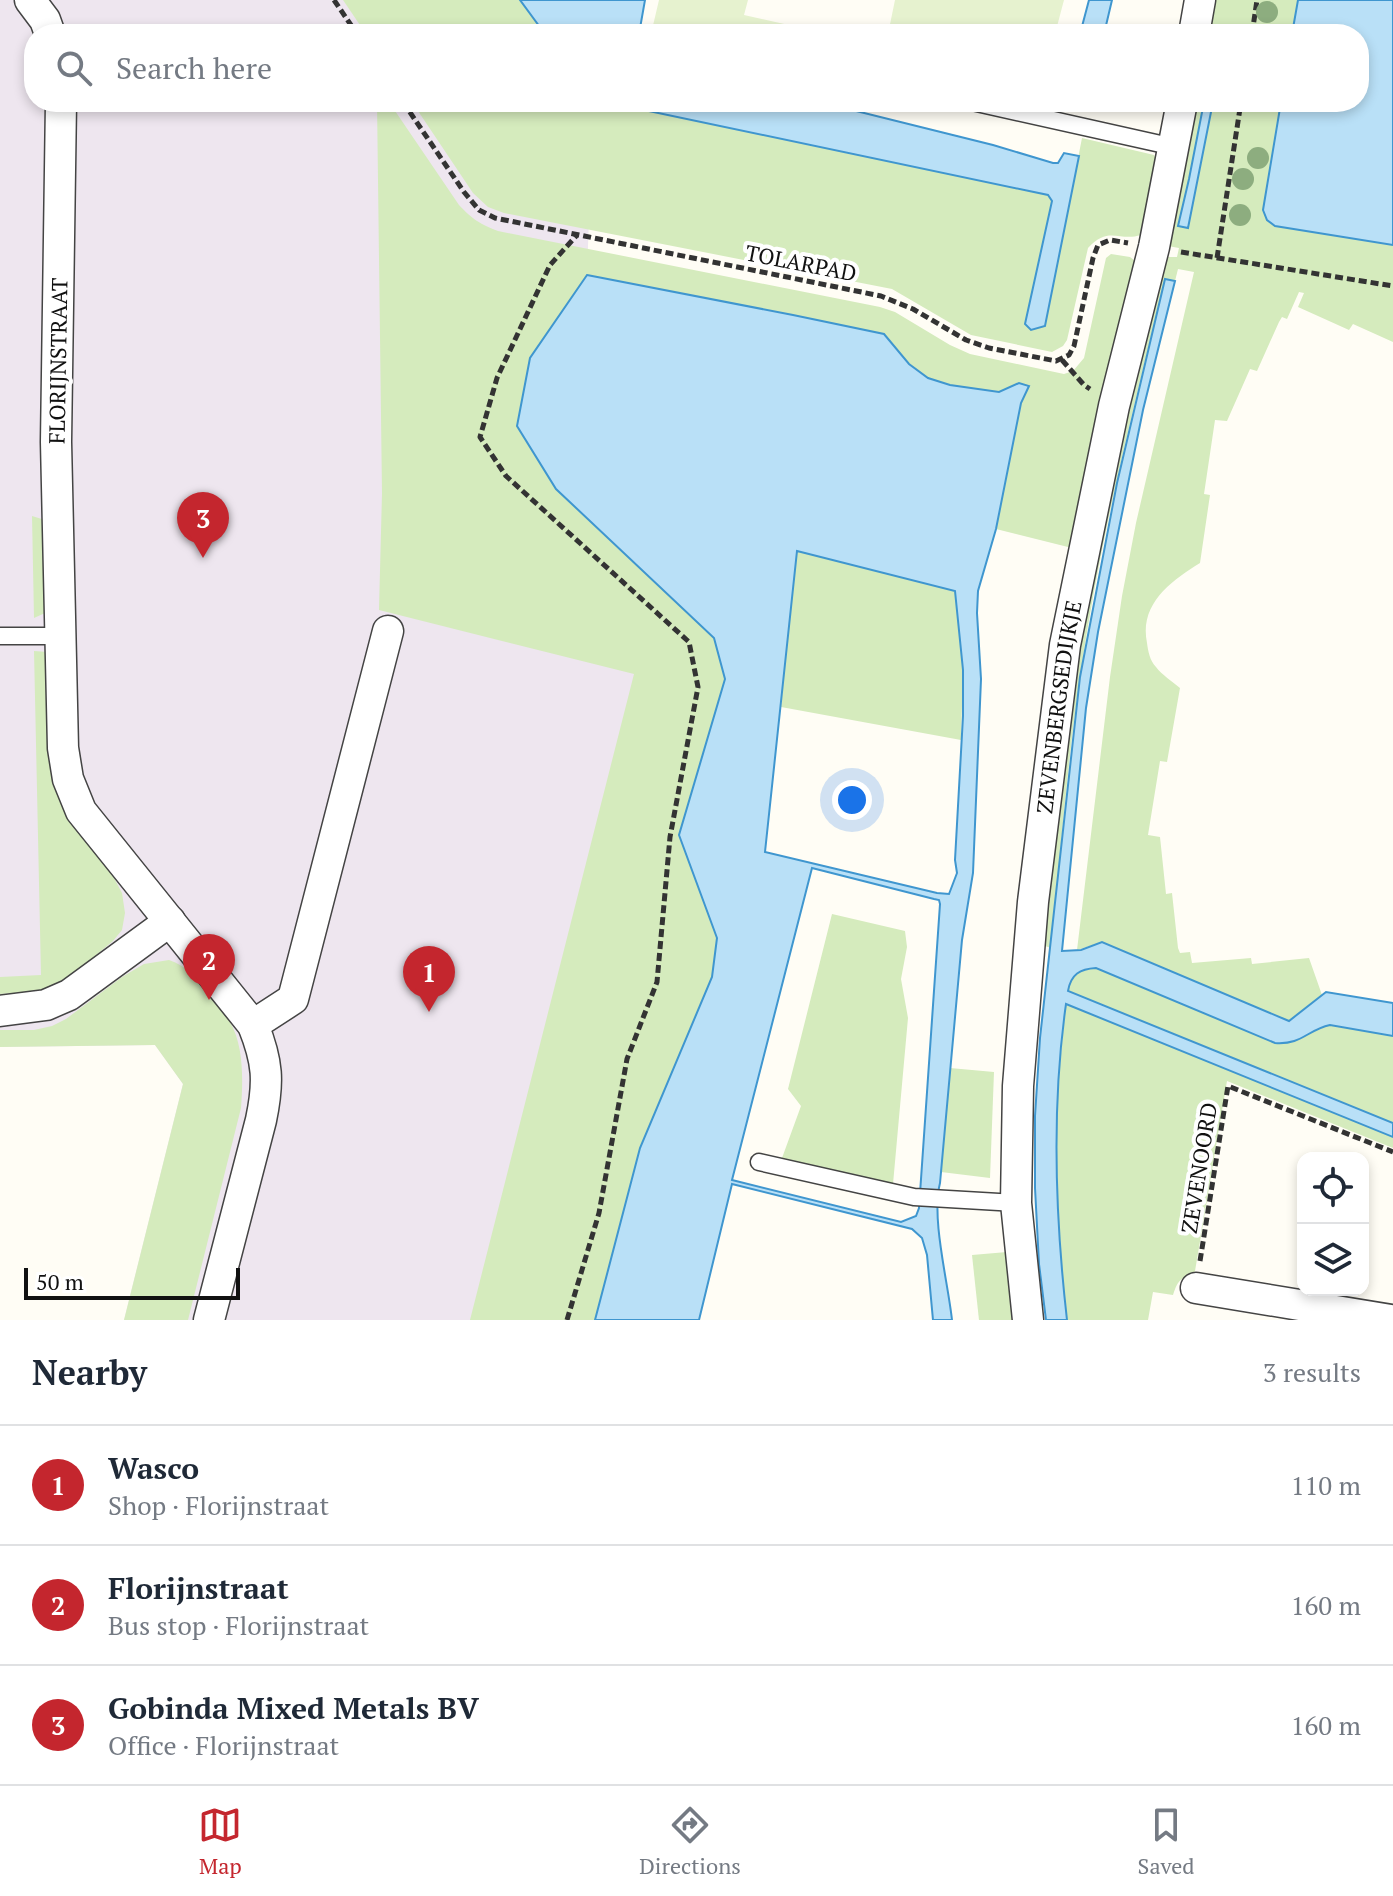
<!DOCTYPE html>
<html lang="en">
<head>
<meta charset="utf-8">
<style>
  :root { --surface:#fff; --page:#f2f2f3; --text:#1f2937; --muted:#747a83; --line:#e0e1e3; --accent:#c4262e }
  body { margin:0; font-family:"PT Serif",serif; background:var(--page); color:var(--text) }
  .controls { position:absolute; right:24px; bottom:24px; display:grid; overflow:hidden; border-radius:16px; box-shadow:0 4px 12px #0003 }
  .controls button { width:72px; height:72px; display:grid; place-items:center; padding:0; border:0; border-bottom:2px solid var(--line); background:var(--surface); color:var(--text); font:40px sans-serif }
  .scale { position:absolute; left:24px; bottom:20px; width:216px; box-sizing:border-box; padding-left:8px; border:4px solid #111; border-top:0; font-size:22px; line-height:28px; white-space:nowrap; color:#111; -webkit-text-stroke:6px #fff; paint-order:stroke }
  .you { position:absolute; left:852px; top:800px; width:28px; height:28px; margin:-20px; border:6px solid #fff; border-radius:50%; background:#1a73e8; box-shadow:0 0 0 12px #1a73e833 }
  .badge { display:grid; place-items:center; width:52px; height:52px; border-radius:50%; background:var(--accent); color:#fff; font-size:26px; font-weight:700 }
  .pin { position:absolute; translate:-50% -66px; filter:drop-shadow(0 2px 4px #0008) }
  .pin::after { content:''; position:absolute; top:42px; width:28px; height:24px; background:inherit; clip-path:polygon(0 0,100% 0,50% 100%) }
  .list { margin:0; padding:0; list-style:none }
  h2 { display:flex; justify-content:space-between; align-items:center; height:104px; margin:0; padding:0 32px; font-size:34px }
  h2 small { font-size:26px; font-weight:400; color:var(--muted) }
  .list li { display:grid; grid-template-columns:52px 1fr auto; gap:24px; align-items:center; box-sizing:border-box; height:120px; padding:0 32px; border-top:2px solid var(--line) }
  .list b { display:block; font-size:30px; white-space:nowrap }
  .list p { margin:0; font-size:26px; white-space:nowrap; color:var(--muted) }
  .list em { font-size:26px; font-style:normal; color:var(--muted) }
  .icon { flex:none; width:44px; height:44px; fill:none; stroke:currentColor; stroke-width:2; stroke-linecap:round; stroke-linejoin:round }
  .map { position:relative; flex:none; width:1393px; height:1320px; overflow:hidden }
  .search { position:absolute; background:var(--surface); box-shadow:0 4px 12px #0003; left:24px; right:24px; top:24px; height:88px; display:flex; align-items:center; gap:20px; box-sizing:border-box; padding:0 28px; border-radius:32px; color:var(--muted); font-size:30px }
  .sheet { height:464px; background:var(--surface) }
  nav { display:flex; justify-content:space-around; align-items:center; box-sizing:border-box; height:112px; border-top:2px solid var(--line); background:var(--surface); font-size:22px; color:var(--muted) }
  nav a { display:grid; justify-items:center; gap:4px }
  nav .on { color:var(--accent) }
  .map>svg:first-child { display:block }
</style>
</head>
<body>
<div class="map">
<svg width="1393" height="1320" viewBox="0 0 1393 1320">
  <rect width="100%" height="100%" fill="#fffdf5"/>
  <path fill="#eee6ef" d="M0,0H520L545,34H34V102H593L587,275L714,638L640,1148L595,1320H124L183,1084L155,1045L0,1047Z"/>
  <g fill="#d5ebbd">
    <path d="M343,0H520L545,34H366Z"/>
    <path d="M1209,0H1393V342L1353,324L1349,330L1298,307L1304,293L1299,292L1287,319L1282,317L1279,322L1257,371L1250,369L1227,421L1215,420L1204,494L1210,495L1200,563C1171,581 1139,604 1147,643C1148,651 1150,661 1156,667C1162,675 1172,681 1180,688L1167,762L1160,761L1148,835L1160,837L1166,894L1172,893L1178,948L1180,953L1190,952L1192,963L1251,958L1252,964L1309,958L1322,995L1316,1000L1393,1008V1123L1068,991C1075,944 1121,983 1145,988C1150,989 1158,988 1163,988C1180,989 1197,989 1214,990L1102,942L1077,950L1110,677L1122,596L1136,523L1194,272L1178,269L1175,281L1165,279C1133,410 1099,543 1080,677C1067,767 1060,858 1051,948L1039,944L1079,625L1159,257H1177L1179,248L1162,245L1191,102H1359V34H1204Z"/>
    <path d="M377,102H389L459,205C472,219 480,224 498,231L880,307L895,312L950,345L970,354L1064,374L1073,371L1084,358L1106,258L1111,254L1130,257L1139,264L1072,548L996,529L1021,403L1029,386L1019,383L999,392L950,385L927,378L909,364L884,334L793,315L587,275L556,489L714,638L725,679L679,834L717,938L712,977L640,1148L595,1320H470L634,674L379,610L382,493Z"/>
    <path d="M412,102H606L1048,195L1052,200L1045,326L1082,138L1154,155L1160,168L1141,235C1119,242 1109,225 1088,248L1067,340L1063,346L1052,352L971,335L892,289L504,213L488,207L473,193Z"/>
    <path d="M32,516L45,520V613L34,618Z"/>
    <path d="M796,551L956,591L963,670L961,740L781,707Z"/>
    <path d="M34,651L48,652L66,807L112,874L122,893L125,913L122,930L113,941L66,980L56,986L32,992L0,994V977L41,975Z"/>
    <path d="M832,914L905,931L907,947L901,979L908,1018L893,1184L782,1158L801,1106L788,1089Z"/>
    <path d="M169,960C187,966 195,977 206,992C214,1002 224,1011 230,1022C244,1046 243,1081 241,1108L188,1320H124L183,1084L155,1045L0,1047V1030H34L52,1026L66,1019L122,977L144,964Z"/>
    <path d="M1066,1004L1393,1137V1148L1227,1081L1195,1271C1191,1277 1188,1275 1183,1278C1177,1282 1175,1289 1173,1295L1153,1292L1148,1320H1067C1062,1270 1056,1221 1056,1171C1055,1115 1060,1059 1066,1004Z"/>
    <path d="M950,1068L994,1072L990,1178L941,1172Z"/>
    <path d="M1007,1252L1017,1320H979L972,1255Z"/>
  </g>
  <g fill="#e6f2cf">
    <path d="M659,0H748L744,15L802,28L800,34H651Z"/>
    <path d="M895,0H1064L1055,34H888Z"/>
  </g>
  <g fill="#b9e0f7" stroke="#3f96cf" stroke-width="2" fill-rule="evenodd">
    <path d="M520,0H645L639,34H545Z"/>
    <path d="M1089,0H1112L1104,34H1080Z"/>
    <path d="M1298,0H1393V245L1275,226L1267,220L1263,210L1281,102H1359V34H1292Z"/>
    <path d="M606,102H820L993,145L1053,163H1058L1064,153L1079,156L1045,326L1031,330L1025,324L1052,201L1048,195Z"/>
    <path d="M1204,102H1213L1188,228L1178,226L1189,179Z"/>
    <path d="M587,275L793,315L884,334L909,364L928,378L950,385L999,392L1019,383L1029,386L1021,403L996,529L978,591L977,613L981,679L973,873L962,940L940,1183C931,1218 948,1282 952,1320H933L927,1255L922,1238L912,1229L732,1184L699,1320H595L640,1148L712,977L717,938L679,835L725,679L714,638L556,489L517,426L530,358ZM797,551L955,591L963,670V716L955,860L957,873L949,894L937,893L765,852ZM812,868L934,899L939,900L940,904L919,1208L916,1216L901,1222L732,1180Z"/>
    <path d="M1165,279L1175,281L1143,410L1098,632L1086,708L1062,951L1081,950L1102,942L1289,1021L1326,992L1393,1003V1036L1330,1025C1307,1030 1302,1045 1275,1043L1096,968C1080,969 1071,974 1068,991L1393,1123V1137L1066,1004C1051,1109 1055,1215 1067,1320H1046L1039,1264L1035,1188V1116L1040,1038L1080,677L1117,483Z"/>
  </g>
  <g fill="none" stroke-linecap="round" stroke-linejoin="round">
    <g stroke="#444" stroke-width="19">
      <g id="service">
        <path d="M972,102L1174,147"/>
        <path d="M0,636H60"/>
        <path d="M759,1162L914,1197L1016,1203"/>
      </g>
    </g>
    <g stroke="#444" stroke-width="33">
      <g id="minor">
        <path d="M30,0L45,20L50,34"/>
        <path d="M1194,34L1200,0"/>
        <path d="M61,102L56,442L63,748L68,779L81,811L253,1025C268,1062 269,1082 261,1120L209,1320"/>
        <path d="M0,1011L46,1005L69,995L170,921"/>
        <path d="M253,1025L293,999L388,631"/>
        <path d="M1196,1288L1391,1320"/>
        <path id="s1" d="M1028,1320L1016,1203L1018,1086L1033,902L1065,645L1114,406L1154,247L1182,102"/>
      </g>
    </g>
    <g stroke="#333" stroke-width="5" stroke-dasharray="8 4" stroke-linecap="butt">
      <path d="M334,0L357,34"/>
      <path d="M1252,34L1257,0"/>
      <path d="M403,102L464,192L479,210L495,218L881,296L913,309L966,340L989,348L1056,361L1069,355L1074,346L1093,258L1098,245L1110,240L1128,243"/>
      <path d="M1181,252L1393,286"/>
      <path d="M1217,258L1241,102"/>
      <path d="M1062,360L1084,385L1090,389"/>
      <path d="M1200,1261L1228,1086L1393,1152"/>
      <path d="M567,1320L599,1213L627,1059L657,982L670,837L698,687L689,642L506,476L480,437L497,378L550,265L577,235"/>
    </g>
    <use href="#service" stroke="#fff" stroke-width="16"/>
    <use href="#minor" stroke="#fff" stroke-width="30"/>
  </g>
  <g fill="#8dad7f">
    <circle cx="1267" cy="12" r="11"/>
    <circle cx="1258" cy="158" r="11"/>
    <circle cx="1243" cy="179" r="11"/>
    <circle cx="1240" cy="215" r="11"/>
  </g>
  <g text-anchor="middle" stroke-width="8" stroke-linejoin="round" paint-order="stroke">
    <g font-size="22" fill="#111" stroke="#fff">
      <text transform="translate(801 263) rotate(11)" y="8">TOLARPAD</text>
      <text transform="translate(58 361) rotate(-89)" y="8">FLORIJNSTRAAT</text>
      <text dy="8" stroke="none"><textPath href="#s1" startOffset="616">ZEVENBERGSEDIJKJE</textPath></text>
      <text transform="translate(1199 1168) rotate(-81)" y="8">ZEVENOORD</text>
    </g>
  </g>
</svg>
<div class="controls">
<button><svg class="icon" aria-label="locate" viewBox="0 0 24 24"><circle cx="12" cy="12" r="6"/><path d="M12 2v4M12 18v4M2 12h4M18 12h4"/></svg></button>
<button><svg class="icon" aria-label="layers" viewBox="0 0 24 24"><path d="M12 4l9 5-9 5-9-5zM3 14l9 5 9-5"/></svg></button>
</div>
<div class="scale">50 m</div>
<div class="you"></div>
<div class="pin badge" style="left:429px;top:1012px">1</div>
<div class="pin badge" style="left:209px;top:1000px">2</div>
<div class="pin badge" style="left:203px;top:558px">3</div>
<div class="search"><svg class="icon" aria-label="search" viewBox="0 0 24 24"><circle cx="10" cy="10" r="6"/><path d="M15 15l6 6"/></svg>Search here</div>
</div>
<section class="sheet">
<h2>Nearby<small>3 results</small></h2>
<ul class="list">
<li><span class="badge">1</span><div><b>Wasco</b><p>Shop · Florijnstraat</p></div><em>110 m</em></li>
<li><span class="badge">2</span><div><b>Florijnstraat</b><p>Bus stop · Florijnstraat</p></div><em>160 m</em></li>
<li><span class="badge">3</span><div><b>Gobinda Mixed Metals BV</b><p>Office · Florijnstraat</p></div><em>160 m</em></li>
</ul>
</section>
<nav>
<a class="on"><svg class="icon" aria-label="map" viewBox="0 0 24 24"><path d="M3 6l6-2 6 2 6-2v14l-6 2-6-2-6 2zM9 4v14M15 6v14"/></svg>Map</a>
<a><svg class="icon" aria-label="directions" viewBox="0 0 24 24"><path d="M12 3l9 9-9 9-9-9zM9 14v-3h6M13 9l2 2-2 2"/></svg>Directions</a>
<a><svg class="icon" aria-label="saved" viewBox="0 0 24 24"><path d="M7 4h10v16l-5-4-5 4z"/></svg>Saved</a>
</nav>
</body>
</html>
